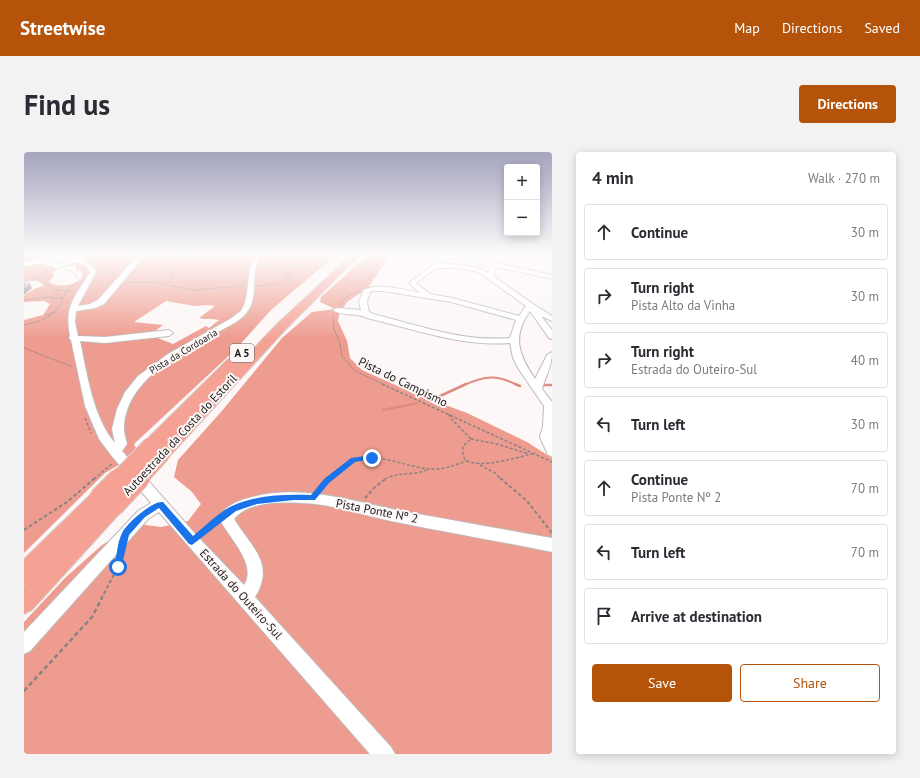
<!DOCTYPE html>
<html lang="en">
<head>
<meta charset="utf-8">
<style>
  :root { --surface:#fff; --page:#f2f2f3; --text:#2b2b33; --muted:#7c7c81; --line:#e1e1e2; --accent:#b45309 }
  body { margin:0; font-family:"PT Sans",sans-serif; background:var(--page); color:var(--text) }
  .controls { position:absolute; right:12px; top:12px; display:grid; overflow:hidden; border-radius:4px; box-shadow:0 2px 10px #0003 }
  .controls button { width:36px; height:36px; display:grid; place-items:center; padding:0; border:0; border-bottom:1px solid var(--line); background:var(--surface); color:var(--text); font:20px sans-serif }
  .stop { position:absolute; width:12px; height:12px; margin:-9px; border:3px solid #1a73e8; border-radius:50%; background:#fff }
  .stop.end { background:#1a73e8; border-color:#fff; box-shadow:0 1px 4px #0008 }
  .list { margin:0; padding:0; list-style:none }
  h2 { display:flex; justify-content:space-between; align-items:center; height:52px; margin:0; padding:0 16px; font-size:17px }
  h2 small { font-size:13px; font-weight:400; color:var(--muted) }
  .list li { display:grid; grid-template-columns:26px 1fr auto; gap:12px; align-items:center; box-sizing:border-box; height:56px; margin:0 8px 8px; padding:0 8px; border:1px solid var(--line); border-radius:4px }
  .list b { display:block; font-size:15px; white-space:nowrap }
  .list p { margin:0; font-size:13px; white-space:nowrap; color:var(--muted) }
  .list em { font-size:13px; font-style:normal; color:var(--muted) }
  .actions { display:flex; gap:8px; padding:12px 16px }
  .actions a { flex:1; padding:9px 0; border:1px solid var(--accent); border-radius:4px; text-align:center; font-size:14px; color:var(--accent) }
  .actions .main { background:var(--accent); color:#fff }
  .icon { flex:none; width:22px; height:22px; fill:none; stroke:currentColor; stroke-width:2; stroke-linecap:round; stroke-linejoin:round }
  .map { position:relative; flex:none; width:528px; height:602px; overflow:hidden; border-radius:4px }
  header { display:flex; align-items:center; gap:24px; box-sizing:border-box; height:56px; padding:0 20px; background:var(--accent); color:#fff }
  header strong { font-size:19px }
  nav { display:flex; gap:22px; margin-inline-start:auto; font-size:14px }
  .intro { display:flex; align-items:center; justify-content:space-between; box-sizing:border-box; height:96px; padding:0 24px }
  h1 { margin:0; font-size:28px }
  .button { padding:10px 18px; border-radius:4px; background:var(--accent); color:#fff; font-size:14px; font-weight:700 }
  main { display:flex; gap:24px; padding:0 24px }
  aside { flex:1; background:var(--surface); border-radius:4px; box-shadow:0 2px 10px #0003 }
  .map>svg:first-child { display:block }
</style>
</head>
<body>
<header>
<strong>Streetwise</strong>
<nav><a>Map</a><a>Directions</a><a>Saved</a></nav>
</header>
<div class="intro"><h1>Find us</h1><a class="button">Directions</a></div>
<main>
<div class="map">
<svg width="528" height="602" viewBox="0 0 528 602">
  <rect width="100%" height="100%" fill="#fdf7f7"/>
  <g fill="#ee9c8f" fill-rule="evenodd">
    <path d="M0,102H29L19,106L16,111C25,120 48,114 58,107V102H313L247,158L211,198L110,292L113,298L103,308L81,321L0,401V168L19,163L26,152L20,149L0,150V144C7,138 12,136 21,133L13,128L1,129L0,131ZM49,113L52,114V118H57L59,125C51,134 35,136 25,130L30,123L29,120L33,117ZM142,149L171,154L184,153L191,154L175,166C182,168 188,166 195,168L185,176L182,174L149,192L126,183L139,173L110,170Z"/>
    <path d="M345,102H367L344,136L323,150L315,163L314,169L323,189L326,206L338,218L389,241L443,261L503,290L528,306V602H0V470L41,426L78,393L114,372L137,375L164,369L177,352L168,340L150,325L154,308L197,260L258,186L288,160L311,157L296,150L297,145Z"/>
  </g>
  <g fill="none" stroke-linecap="round" stroke-linejoin="round">
    <path stroke="#de8d80" stroke-width="2" d="M440,233C461,224 472,222 493,233"/>
    <g stroke="#de8d80" stroke-width="2.5">
      <path d="M491,232L496,234"/>
      <path d="M519,233H528"/>
      <path d="M414,245L442,232"/>
      <path d="M359,258L394,251"/>
    </g>
    <g stroke="#bfbab9" stroke-width="2">
      <g id="minor">
        <path d="M27,102H36L23,109C32,114 44,111 53,105L52,102H58L59,105L57,107C64,110 69,112 72,120L54,154L66,152L74,148L115,102H122L80,152L71,156L52,159L51,170L54,184L81,185L145,178L149,181L145,184L81,191L56,189C63,221 69,266 91,291L88,277L93,257L101,240L114,224L144,202L206,167L217,159C228,142 220,120 232,102H238C221,127 242,151 212,170C171,194 101,222 100,277C100,282 102,287 103,292L98,299L173,384L220,433C234,412 204,385 195,366C200,355 210,351 221,347C276,329 333,351 388,361C435,369 481,378 528,386V400C474,389 421,380 367,369C338,363 309,352 278,351C258,350 224,349 210,367C226,394 252,411 231,445L367,595L371,602H346L135,360L124,367L6,499L0,502V480L114,359L127,351L87,303L75,287L61,254L47,188L45,186L46,184C40,154 51,145 66,120L63,115L53,110L33,116L17,111L0,114V110L18,107Z"/>
        <path d="M434,103L528,123V127L472,115L469,124L509,152L528,164V169L517,164L528,178V187L525,186L506,159C488,184 494,202 511,227L523,203L528,200C528,216 522,222 518,237L528,250V304L524,303L516,285L519,274L520,254L494,216L489,206L486,191C437,195 390,177 343,166C333,160 318,165 309,158L313,156L337,158L335,150L339,139C350,130 382,138 396,141L386,132V130L421,104ZM424,107H434L466,114L464,121C451,112 432,112 417,112ZM412,116H435L455,120L502,154L495,164L428,146L406,142L392,131ZM349,139H359L427,150L492,168L486,186C438,190 394,173 349,162L345,160L343,150L346,140Z"/>
      </g>
    </g>
    <g stroke="#d6d6d6" stroke-width="2">
      <g id="highway">
        <path d="M328,102H337L262,177L144,306L138,308L132,306L129,302L132,297L127,299L121,297L119,293L121,289L204,207H214L216,210L151,278L253,172Z"/>
        <path d="M75,338L82,341L84,346L83,348L90,346L97,348L100,354L97,360L8,458L0,462V433L2,432H0V407L68,341Z"/>
      </g>
    </g>
    <g stroke="#878383" stroke-width="1" stroke-dasharray="1.5 1" stroke-linecap="butt">
      <path d="M266,124L271,112"/>
      <path d="M11,128L25,117"/>
      <path d="M0,130L11,128L24,133L30,138L49,139"/>
      <path d="M104,130H129L168,138L221,134"/>
      <path d="M142,133L146,129L149,122L145,111L154,102"/>
      <path d="M233,134L251,132L266,124L255,117L271,112L273,106L277,102"/>
      <path d="M340,134L361,102"/>
      <path d="M0,148L25,145L39,147L41,141L55,128L48,119L42,118"/>
      <path d="M316,153L320,147L334,139"/>
      <path d="M22,163L32,160"/>
      <path d="M309,163L310,177L316,192L318,204L331,219L361,233"/>
      <path d="M0,173C17,169 32,165 39,147L30,138"/>
      <path d="M0,196L49,215"/>
    </g>
    <g stroke="#878383" stroke-width="1.5" stroke-dasharray="3 2" stroke-linecap="butt">
      <path d="M358,232L528,310"/>
      <path d="M425,262C426,268 442,281 447,287L439,294C439,299 438,305 442,308C455,318 497,304 512,301"/>
      <path d="M61,266L67,281"/>
      <path d="M447,287L473,292L505,302"/>
      <path d="M456,313L471,321L477,327"/>
      <path d="M70,327L89,311"/>
      <path d="M306,327C312,320 319,313 327,309C350,298 383,316 407,317C419,318 431,313 443,309"/>
      <path d="M361,327C376,319 392,324 405,317"/>
    </g>
    <g stroke="#878383" stroke-width="2" stroke-dasharray="3.5 2.5" stroke-linecap="butt">
      <path d="M476,326L503,349L528,381"/>
      <path d="M295,339L307,326"/>
      <path d="M341,346L351,335L363,326"/>
      <path d="M0,378L43,350L71,326"/>
      <path d="M177,383L193,371"/>
      <path d="M77,447L94,415L97,404"/>
    </g>
    <path stroke="#878383" stroke-width="2.5" stroke-dasharray="4.5 3" stroke-linecap="butt" d="M0,539L68,465L78,446"/>
    <use href="#minor" fill="#fff" fill-rule="evenodd"/>
    <use href="#highway" fill="#f5a295" fill-rule="evenodd"/>
    <g stroke="#d6d6d6" stroke-width="18" stroke-linecap="butt">
      <g id="highway-bridge-far1">
        <path d="M94,327L127,293"/>
        <path d="M115,327L138,302"/>
      </g>
    </g>
    <g stroke="#d6d6d6" stroke-width="22" stroke-linecap="butt">
      <g id="highway-bridge">
        <path d="M75,346L95,326"/>
        <path d="M90,354L116,326"/>
      </g>
    </g>
    <use href="#highway-bridge-far1" stroke="#f5a295" stroke-width="16"/>
    <use href="#highway-bridge" stroke="#f5a295" stroke-width="20"/>
  </g>
  <path fill="#8f8b8b" d="M6,132L8,136L0,143V137Z"/>
  <path fill="#ccc7c6" stroke="#8f8b8b" d="M0,132H6L0,137Z"/>
  <linearGradient id="sky" x2="0" y2="1"><stop stop-color="#a4a4be"/><stop offset="0.55" stop-color="#fefbfb"/><stop offset="1" stop-color="#fefbfb" stop-opacity="0"/></linearGradient>
  <rect width="528" height="187" fill="url(#sky)"/>
  <path fill="#1a73e8" d="M348,303L350,304V307L331,310L305,331L291,348H270L233,352L212,359L168,393L165,392L135,356L121,365L105,383L97,417H92L90,415C93,404 93,391 98,381C102,372 129,348 139,350L169,384C180,375 195,360 208,354C232,343 261,342 287,343L300,327L327,306Z"/>
  <g text-anchor="middle" stroke-width="4" stroke-linejoin="round" paint-order="stroke">
    <g font-size="10" fill="#1c1a1a" stroke="#fdf7f7">
      <text transform="translate(159 199) rotate(-31)" y="4">Pista da Cordoaria</text>
    </g>
    <rect fill="#fdf7f7" stroke="#605c5c" stroke-width="1" x="206" y="192" width="24" height="18" rx="3"/>
    <g font-size="11" font-weight="bold" fill="#1c1a1a">
      <text x="218" y="205">A 5</text>
    </g>
    <g font-size="12" fill="#1c1a1a" stroke="#fdf7f7">
      <text transform="translate(379 230) rotate(26)" y="4">Pista do Campismo</text>
      <text transform="translate(156 283) rotate(-47)" y="4">Autoestrada da Costa do Estoril</text>
      <text transform="translate(353 359) rotate(11)" y="4">Pista Ponte Nº 2</text>
      <text transform="translate(217 442) rotate(48)" y="4">Estrada do Outeiro-Sul</text>
    </g>
  </g>
</svg>
<div class="controls">
<button>+</button>
<button>−</button>
</div>
<div class="stop" style="left:94px;top:415px"></div>
<div class="stop end" style="left:348px;top:306px"></div>
</div>
<aside>
<h2>4 min<small>Walk · 270 m</small></h2>
<ul class="list">
<li><svg class="icon" aria-label="ahead" viewBox="0 0 24 24"><path d="M12 20V5M6 11l6-6 6 6"/></svg><div><b>Continue</b></div><em>30 m</em></li>
<li><svg class="icon" aria-label="right" viewBox="0 0 24 24"><path d="M7 20v-9h11M14 6l5 5-5 5"/></svg><div><b>Turn right</b><p>Pista Alto da Vinha</p></div><em>30 m</em></li>
<li><svg class="icon" aria-label="right" viewBox="0 0 24 24"><path d="M7 20v-9h11M14 6l5 5-5 5"/></svg><div><b>Turn right</b><p>Estrada do Outeiro-Sul</p></div><em>40 m</em></li>
<li><svg class="icon" aria-label="left" viewBox="0 0 24 24"><path d="M17 20v-9H6M10 6l-5 5 5 5"/></svg><div><b>Turn left</b></div><em>30 m</em></li>
<li><svg class="icon" aria-label="ahead" viewBox="0 0 24 24"><path d="M12 20V5M6 11l6-6 6 6"/></svg><div><b>Continue</b><p>Pista Ponte Nº 2</p></div><em>70 m</em></li>
<li><svg class="icon" aria-label="left" viewBox="0 0 24 24"><path d="M17 20v-9H6M10 6l-5 5 5 5"/></svg><div><b>Turn left</b></div><em>70 m</em></li>
<li><svg class="icon" aria-label="arrive" viewBox="0 0 24 24"><path d="M6 21V4h12l-3 4 3 4H6"/></svg><div><b>Arrive at destination</b></div></li>
</ul>
<div class="actions"><a class="main">Save</a><a>Share</a></div>
</aside>
</main>
</body>
</html>
